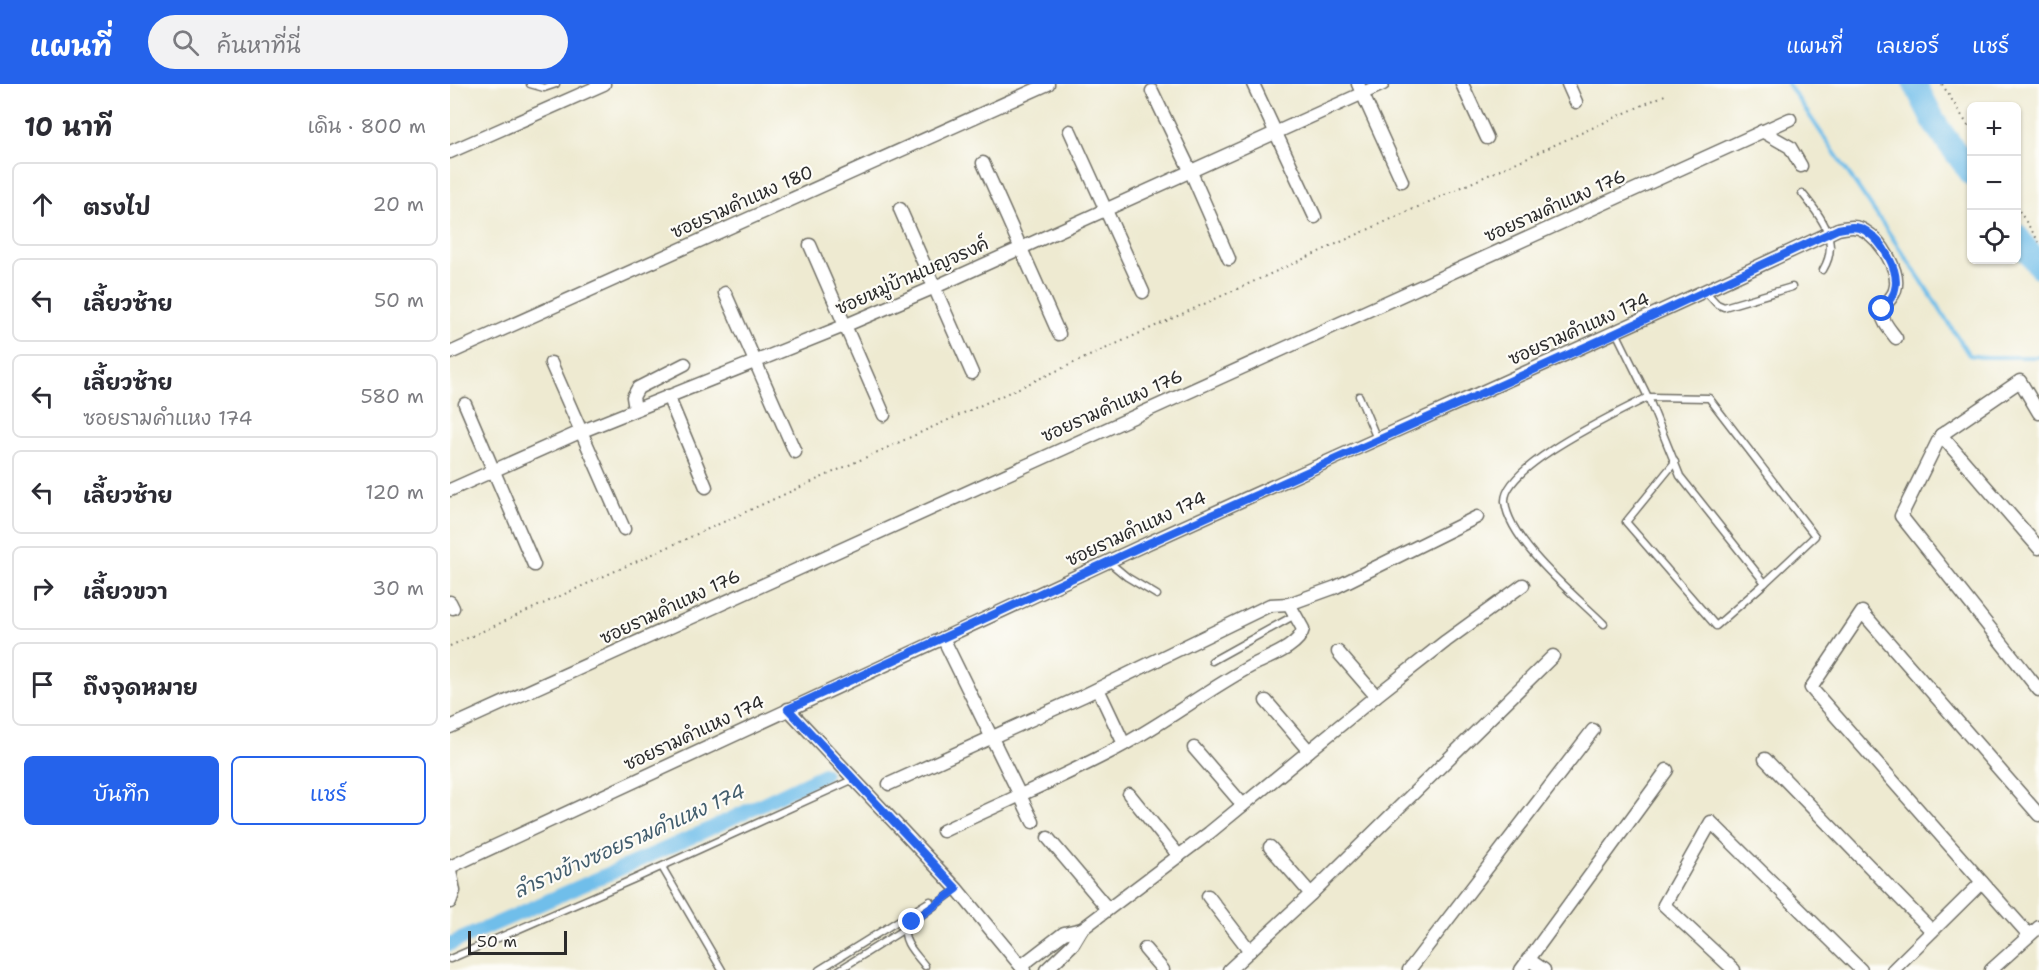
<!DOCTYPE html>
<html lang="th">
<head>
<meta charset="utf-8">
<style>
  :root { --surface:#fff; --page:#f2f2f3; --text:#2b2b33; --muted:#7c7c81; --line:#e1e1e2; --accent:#2563eb }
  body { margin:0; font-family:"Shantell Sans","Playpen Sans Thai",sans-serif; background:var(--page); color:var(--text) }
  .controls { position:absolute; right:18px; top:18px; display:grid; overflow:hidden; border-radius:9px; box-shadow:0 2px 4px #0004 }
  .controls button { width:54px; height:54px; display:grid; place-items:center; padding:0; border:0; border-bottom:2px solid var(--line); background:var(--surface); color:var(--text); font:30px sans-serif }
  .scale { position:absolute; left:18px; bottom:15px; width:99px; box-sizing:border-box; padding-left:6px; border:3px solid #2b2b2b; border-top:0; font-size:16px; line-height:21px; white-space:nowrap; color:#2b2b2b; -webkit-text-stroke:4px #fdfcf7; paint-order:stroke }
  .stop { position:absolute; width:18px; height:18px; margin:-14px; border:4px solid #2563eb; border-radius:50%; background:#fff }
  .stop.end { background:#2563eb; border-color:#fff; box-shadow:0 2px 6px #0008 }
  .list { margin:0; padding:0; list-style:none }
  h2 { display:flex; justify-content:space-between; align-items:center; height:78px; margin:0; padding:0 24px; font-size:26px }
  h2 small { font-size:20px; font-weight:400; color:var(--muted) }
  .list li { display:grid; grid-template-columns:39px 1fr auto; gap:18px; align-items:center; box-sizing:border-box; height:84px; margin:0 12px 12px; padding:0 12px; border:2px solid var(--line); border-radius:9px }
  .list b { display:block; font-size:22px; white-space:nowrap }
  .list p { margin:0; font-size:20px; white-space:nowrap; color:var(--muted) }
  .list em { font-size:20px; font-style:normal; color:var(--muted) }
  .actions { display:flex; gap:12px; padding:18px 24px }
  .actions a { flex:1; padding:14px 0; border:2px solid var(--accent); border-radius:9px; text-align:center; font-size:21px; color:var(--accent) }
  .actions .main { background:var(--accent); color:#fff }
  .icon { flex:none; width:33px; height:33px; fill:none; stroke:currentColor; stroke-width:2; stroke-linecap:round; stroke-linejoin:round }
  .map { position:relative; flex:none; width:1589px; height:886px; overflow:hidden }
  header { display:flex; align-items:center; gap:36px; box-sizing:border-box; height:84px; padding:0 30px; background:var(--accent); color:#fff }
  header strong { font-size:28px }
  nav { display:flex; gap:33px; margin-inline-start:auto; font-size:21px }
  .search { width:420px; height:54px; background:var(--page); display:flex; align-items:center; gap:15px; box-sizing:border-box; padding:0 21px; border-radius:33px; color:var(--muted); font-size:22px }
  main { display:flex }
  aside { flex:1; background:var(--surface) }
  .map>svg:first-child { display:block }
</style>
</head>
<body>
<header>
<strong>แผนที่</strong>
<div class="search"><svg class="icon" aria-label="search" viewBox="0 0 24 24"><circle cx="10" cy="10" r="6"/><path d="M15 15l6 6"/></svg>ค้นหาที่นี่</div>
<nav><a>แผนที่</a><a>เลเยอร์</a><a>แชร์</a></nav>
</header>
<main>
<aside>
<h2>10 นาที<small>เดิน · 800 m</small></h2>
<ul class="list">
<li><svg class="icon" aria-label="ahead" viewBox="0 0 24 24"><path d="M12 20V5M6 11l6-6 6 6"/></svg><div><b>ตรงไป</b></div><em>20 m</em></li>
<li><svg class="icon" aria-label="left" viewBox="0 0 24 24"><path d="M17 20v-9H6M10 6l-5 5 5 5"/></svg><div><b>เลี้ยวซ้าย</b></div><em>50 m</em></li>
<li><svg class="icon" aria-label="left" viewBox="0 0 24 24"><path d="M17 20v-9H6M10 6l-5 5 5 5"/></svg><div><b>เลี้ยวซ้าย</b><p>ซอยรามคำแหง 174</p></div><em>580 m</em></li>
<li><svg class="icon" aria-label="left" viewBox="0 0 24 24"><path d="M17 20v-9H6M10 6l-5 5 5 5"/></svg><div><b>เลี้ยวซ้าย</b></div><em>120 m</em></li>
<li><svg class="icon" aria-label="right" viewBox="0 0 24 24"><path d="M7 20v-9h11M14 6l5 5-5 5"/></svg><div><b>เลี้ยวขวา</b></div><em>30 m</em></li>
<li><svg class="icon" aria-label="arrive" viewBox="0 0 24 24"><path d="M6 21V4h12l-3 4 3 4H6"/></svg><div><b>ถึงจุดหมาย</b></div></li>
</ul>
<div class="actions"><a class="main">บันทึก</a><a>แชร์</a></div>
</aside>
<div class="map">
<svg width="1589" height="886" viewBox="0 0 1589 886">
  <rect width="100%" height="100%" fill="#fdfcf7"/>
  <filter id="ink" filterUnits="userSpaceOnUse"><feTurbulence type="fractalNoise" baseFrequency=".0167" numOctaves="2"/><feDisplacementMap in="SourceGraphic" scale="12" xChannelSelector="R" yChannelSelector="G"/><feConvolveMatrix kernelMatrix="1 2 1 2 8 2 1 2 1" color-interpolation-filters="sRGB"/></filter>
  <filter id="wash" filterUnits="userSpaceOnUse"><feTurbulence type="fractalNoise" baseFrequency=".008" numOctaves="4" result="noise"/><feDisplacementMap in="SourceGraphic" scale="24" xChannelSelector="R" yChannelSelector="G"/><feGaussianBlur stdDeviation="1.35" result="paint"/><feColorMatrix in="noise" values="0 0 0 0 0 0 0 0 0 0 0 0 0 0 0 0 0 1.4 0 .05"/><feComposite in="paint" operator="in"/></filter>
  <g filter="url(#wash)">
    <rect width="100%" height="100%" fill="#eeead1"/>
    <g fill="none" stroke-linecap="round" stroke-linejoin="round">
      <path stroke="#6fbeea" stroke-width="4" d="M1338,0L1471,196L1519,271L1532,273H1589"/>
      <path stroke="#6fbeea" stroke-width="14" d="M0,860L253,748L374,690"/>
      <g stroke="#6fbeea" stroke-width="24">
        <path d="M1465,0L1487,43L1522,90"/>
        <path d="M1566,151L1589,182"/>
      </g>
    </g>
  </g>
  <g filter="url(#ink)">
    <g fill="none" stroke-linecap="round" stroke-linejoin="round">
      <g stroke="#6f6e65" stroke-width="9">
        <g id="service">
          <path d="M80,0L94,4L106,0"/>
          <path d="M1352,109C1371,133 1391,156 1373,186"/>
          <path d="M1255,207L1267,220L1274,223L1342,203"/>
          <path d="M909,312L927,355"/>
          <path d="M1198,313L1259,314L1365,452L1315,499L1230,392Z"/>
          <path d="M1225,378L1176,438L1266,542L1315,499"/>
          <path d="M659,478L677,493L707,511"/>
          <path d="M1154,540C1126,512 1059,458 1055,418C1052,382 1170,328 1198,313L1166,248"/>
          <path d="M762,577L845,531"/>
          <path d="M212,783L272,886"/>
          <path d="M0,875L184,795L404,695"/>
          <path d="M475,882C467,871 451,858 456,843L507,805"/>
          <path d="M369,886L480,817"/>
          <path d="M389,886L456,844"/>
        </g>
      </g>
      <g stroke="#6f6e65" stroke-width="15">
        <g id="minor">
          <path d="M803,0L865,133"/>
          <path d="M908,0L952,97"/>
          <path d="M1012,0L1037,54"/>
          <path d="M1118,0L1126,18"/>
          <path d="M702,7L740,86L779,175"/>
          <path d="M620,47L693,208"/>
          <path d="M1312,47L1340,63L1351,82"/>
          <path d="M0,68L154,0"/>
          <path d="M533,79L609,250"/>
          <path d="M450,125L522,289"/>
          <path d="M360,161L434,331"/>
          <path d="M275,209L345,368"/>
          <path d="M0,269L598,0"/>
          <path d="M101,279L174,445"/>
          <path d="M218,312L256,403"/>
          <path d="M15,320L84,481"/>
          <path d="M185,325L183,313L188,304L235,280"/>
          <path d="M1589,329L1570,297L1491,351L1451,432L1589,606"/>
          <path d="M1491,351L1589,464"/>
          <path d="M0,406L130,348L394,242L485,203L933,0"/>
          <path d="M0,518L3,524"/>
          <path d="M493,554L583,738"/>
          <path d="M888,568L926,612"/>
          <path d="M648,605L674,660"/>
          <path d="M816,617L859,667"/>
          <path d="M338,625L507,805L574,886"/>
          <path d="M0,643L1340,35"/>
          <path d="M744,664L793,721"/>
          <path d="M1315,675L1482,847"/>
          <path d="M439,700L633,612L820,521L839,520L886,503L1027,433"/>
          <path d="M679,710L729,772"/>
          <path d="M493,747C547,721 604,697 658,669C708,644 753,608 803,581C818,573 849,563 853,545L839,520"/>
          <path d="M598,754L658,825"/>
          <path d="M820,763L861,810"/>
          <path d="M0,783C232,675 464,567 696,460C927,354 1159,253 1388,145C1398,143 1407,141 1415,147C1431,156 1451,188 1445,206C1443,215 1431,221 1432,230C1433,239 1441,247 1446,254"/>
          <path d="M0,786L4,807L0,818"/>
          <path d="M1532,798L1361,604L1412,528L1589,731"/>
          <path d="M758,812L800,867"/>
          <path d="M695,865L713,886"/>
          <path d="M1078,875L1094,886"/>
          <path d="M571,882L614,849L632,845"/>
          <path d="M596,886L623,860L632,845L759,749L926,612L996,557L1073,501"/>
          <path d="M779,886L861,810L1103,572"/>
          <path d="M959,886L1143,646"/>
          <path d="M1071,886L1217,686"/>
          <path d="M1284,886L1214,821L1261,738L1411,886"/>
          <path d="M1443,886L1532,798L1579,851"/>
          <path d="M1541,886L1589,843"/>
        </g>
      </g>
      <g stroke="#6f6e65" stroke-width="2" stroke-dasharray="1.5 4.5" stroke-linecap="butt">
        <path d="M1492,0L1522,48"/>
        <path d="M1566,122L1589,158"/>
        <path d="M0,562L1217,10"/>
      </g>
      <use href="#service" stroke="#fff" stroke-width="6"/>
      <use href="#minor" stroke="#fff" stroke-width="12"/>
    </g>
  </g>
  <g fill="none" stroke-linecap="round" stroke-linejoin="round" filter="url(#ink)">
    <path stroke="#2563eb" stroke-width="8" d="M462,838L507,805L338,625L699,459L1166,249L1388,145C1397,143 1408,141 1416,147C1432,157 1450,186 1445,205C1444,213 1437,219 1432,225"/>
  </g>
  <g text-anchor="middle" stroke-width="4.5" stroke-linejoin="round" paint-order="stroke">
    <g font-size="18" fill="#2b2b2b" stroke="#fdfcf7">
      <text transform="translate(292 118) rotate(-24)" y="6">ซอยรามคำแหง 180</text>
      <text transform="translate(1105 122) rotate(-24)" y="6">ซอยรามคำแหง 176</text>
      <text transform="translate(462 192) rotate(-24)" y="6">ซอยหมู่บ้านเบญจรงค์</text>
      <text transform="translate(1129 245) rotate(-24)" y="6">ซอยรามคำแหง 174</text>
      <text transform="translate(662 322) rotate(-24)" y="6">ซอยรามคำแหง 176</text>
      <text transform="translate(686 445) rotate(-25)" y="6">ซอยรามคำแหง 174</text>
      <text transform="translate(220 523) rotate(-25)" y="6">ซอยรามคำแหง 176</text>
      <text transform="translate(244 649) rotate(-25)" y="6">ซอยรามคำแหง 174</text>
    </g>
    <g font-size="20" font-style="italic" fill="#435e6e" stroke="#fdfcf7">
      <text transform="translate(179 757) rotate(-24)" y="7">ลำรางข้างซอยรามคำแหง 174</text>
    </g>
  </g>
</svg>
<div class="controls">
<button>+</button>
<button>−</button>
<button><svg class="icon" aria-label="locate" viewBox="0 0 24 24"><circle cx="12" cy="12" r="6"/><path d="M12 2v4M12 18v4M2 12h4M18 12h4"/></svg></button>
</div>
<div class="scale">50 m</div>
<div class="stop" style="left:1432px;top:225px"></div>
<div class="stop end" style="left:462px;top:838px"></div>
</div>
</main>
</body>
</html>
